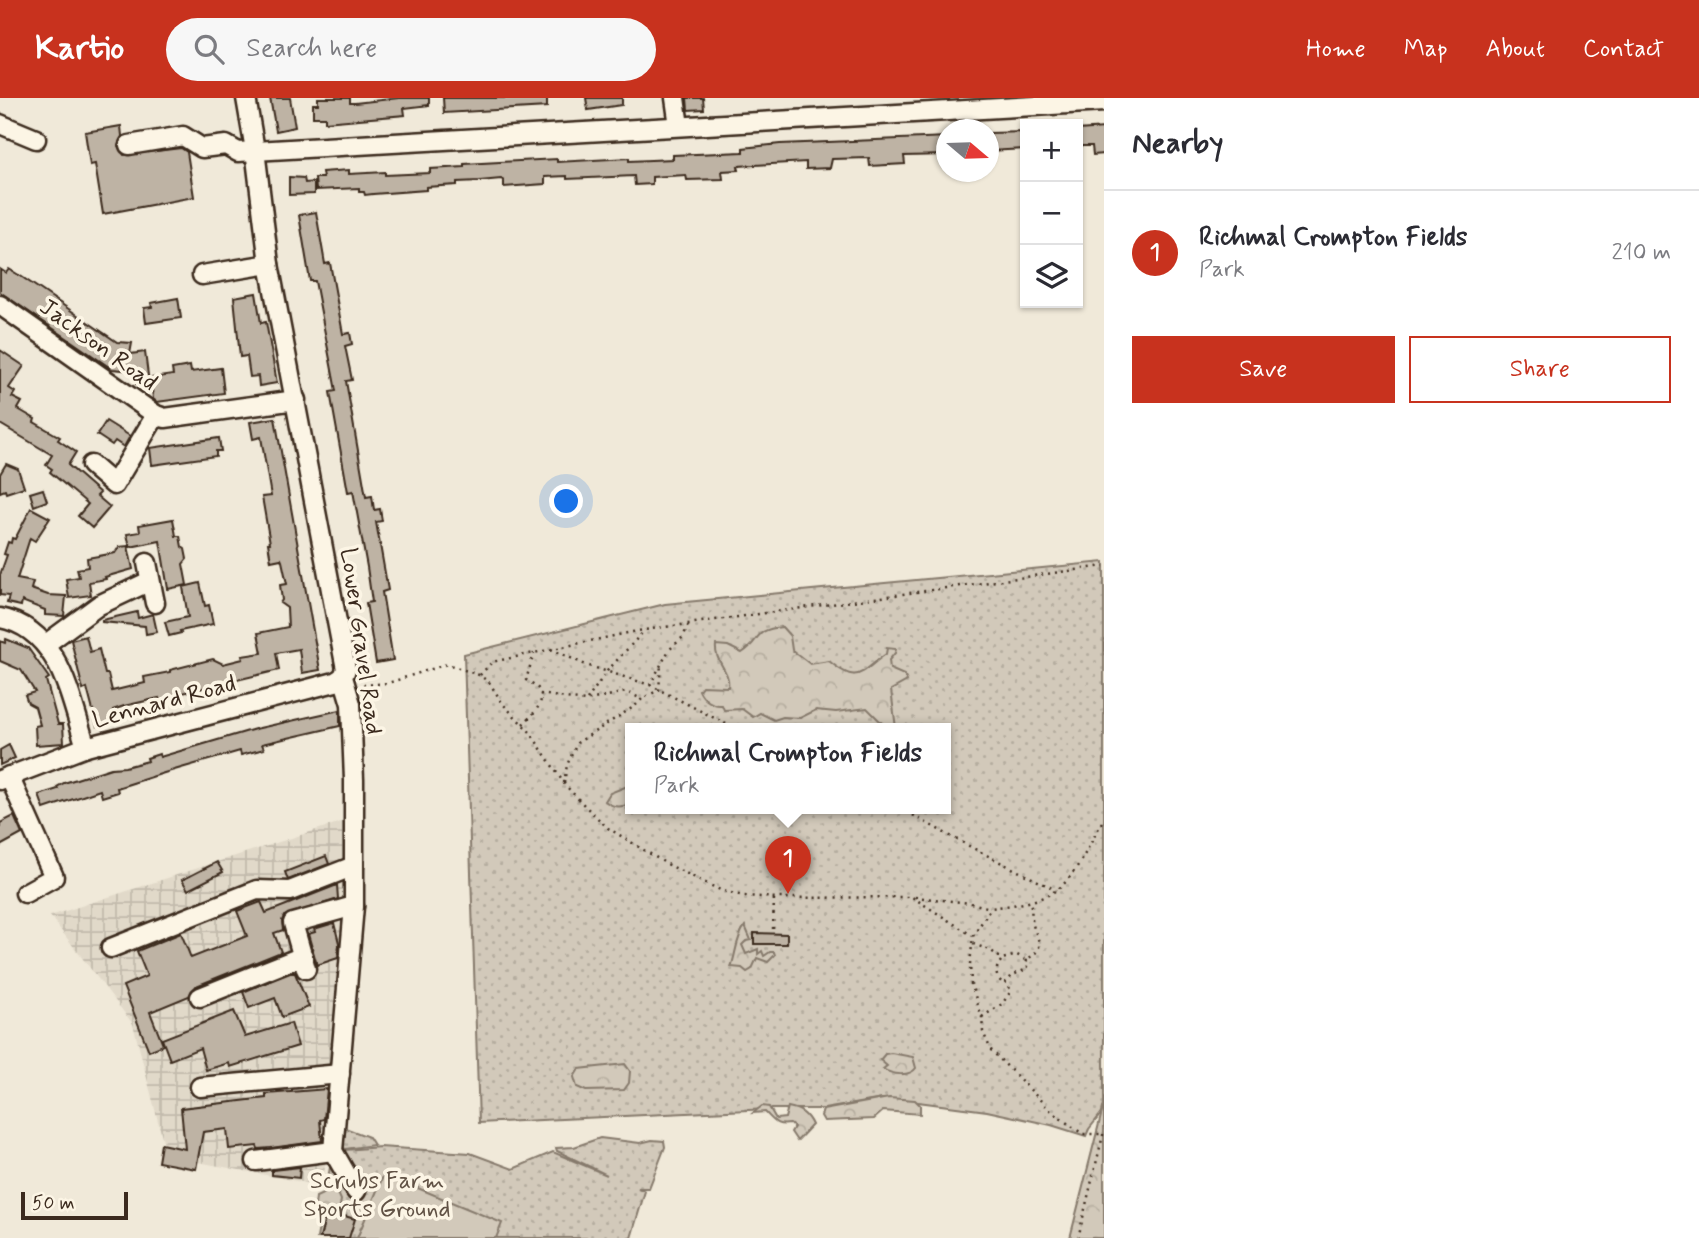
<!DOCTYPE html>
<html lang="en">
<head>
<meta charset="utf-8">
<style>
  :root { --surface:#fff; --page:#f7f7f7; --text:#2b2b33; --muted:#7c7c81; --line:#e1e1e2; --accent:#c8321e }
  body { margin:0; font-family:Mynerve,sans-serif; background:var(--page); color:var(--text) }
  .controls { position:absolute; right:21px; top:21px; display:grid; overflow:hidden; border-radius:0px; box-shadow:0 2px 5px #0004 }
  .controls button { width:63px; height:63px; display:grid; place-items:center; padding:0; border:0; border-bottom:2px solid var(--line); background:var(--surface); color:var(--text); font:35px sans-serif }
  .compass { position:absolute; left:936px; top:21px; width:63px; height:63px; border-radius:50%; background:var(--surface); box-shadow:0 2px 5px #0004; rotate:109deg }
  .scale { position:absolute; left:21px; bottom:18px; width:107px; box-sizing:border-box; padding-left:7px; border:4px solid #3b2a1e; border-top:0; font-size:19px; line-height:24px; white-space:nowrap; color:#3b2a1e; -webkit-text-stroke:5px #fcf5e5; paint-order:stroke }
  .you { position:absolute; left:567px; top:404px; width:24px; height:24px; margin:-18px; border:5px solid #fff; border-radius:50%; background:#1a73e8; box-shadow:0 0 0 10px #1a73e833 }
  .badge { display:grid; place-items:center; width:46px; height:46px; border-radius:50%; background:var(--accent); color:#fff; font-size:23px; font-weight:700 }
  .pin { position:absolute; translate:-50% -58px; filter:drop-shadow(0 2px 4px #0008) }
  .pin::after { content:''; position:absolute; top:37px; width:24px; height:21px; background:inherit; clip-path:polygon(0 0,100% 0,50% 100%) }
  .popup { position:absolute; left:625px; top:625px; width:326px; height:91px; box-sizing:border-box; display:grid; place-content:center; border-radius:0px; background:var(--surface); filter:drop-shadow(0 2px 5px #0005); font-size:23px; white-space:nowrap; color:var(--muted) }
  .popup b { font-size:26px; color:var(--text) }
  .popup::after { content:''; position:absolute; left:50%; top:100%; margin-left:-14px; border:14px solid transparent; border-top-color:var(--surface) }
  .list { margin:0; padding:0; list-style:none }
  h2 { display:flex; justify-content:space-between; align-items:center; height:91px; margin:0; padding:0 28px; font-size:30px }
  h2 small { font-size:23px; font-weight:400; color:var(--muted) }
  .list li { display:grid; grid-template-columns:46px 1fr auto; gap:21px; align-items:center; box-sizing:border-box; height:126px; padding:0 28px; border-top:2px solid var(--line) }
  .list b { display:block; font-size:26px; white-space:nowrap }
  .list p { margin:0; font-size:23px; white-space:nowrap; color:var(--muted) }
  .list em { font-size:23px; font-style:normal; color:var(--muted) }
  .actions { display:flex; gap:14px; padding:21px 28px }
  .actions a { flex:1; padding:16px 0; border:2px solid var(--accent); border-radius:0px; text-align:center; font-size:24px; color:var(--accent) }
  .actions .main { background:var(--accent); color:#fff }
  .icon { flex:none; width:38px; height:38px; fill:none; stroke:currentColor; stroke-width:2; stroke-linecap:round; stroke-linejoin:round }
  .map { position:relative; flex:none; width:1104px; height:1140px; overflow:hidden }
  header { display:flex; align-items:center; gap:42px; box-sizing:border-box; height:98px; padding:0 35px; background:var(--accent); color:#fff }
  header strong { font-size:33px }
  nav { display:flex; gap:38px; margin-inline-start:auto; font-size:24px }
  .search { width:490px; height:63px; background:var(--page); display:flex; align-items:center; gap:18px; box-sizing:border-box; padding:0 24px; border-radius:38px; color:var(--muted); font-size:26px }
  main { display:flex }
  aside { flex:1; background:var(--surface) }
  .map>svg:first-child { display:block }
</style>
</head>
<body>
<header>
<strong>Kartio</strong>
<div class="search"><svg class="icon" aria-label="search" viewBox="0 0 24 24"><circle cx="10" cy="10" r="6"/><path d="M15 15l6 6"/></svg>Search here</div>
<nav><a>Home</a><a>Map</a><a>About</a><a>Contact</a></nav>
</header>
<main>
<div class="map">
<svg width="1104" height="1140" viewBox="0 0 1104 1140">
  <defs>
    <pattern id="industrial-grid" width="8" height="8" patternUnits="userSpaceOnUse" patternTransform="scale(1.75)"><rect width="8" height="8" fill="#e1d9c9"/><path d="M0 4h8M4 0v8" fill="none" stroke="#c2baac"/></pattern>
    <pattern id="grass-dots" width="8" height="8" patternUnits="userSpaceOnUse" patternTransform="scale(1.75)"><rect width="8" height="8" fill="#d2c9ba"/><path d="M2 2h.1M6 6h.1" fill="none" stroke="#b5ad9f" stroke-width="1.8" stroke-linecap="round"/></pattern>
    <pattern id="forest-crowns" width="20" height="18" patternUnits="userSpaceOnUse" patternTransform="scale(1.75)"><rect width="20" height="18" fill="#d2c9ba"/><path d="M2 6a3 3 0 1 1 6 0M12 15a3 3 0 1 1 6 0" fill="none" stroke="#b5ad9f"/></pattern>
  </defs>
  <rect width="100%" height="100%" fill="#f0e9d9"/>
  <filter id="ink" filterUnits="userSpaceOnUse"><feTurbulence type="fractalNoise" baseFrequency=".0143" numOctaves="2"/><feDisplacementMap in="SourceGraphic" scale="14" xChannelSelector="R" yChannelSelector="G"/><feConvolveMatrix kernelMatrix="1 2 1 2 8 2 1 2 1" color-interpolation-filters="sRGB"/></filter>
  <g filter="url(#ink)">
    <path fill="url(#industrial-grid)" d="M347,722V858L323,1088L167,1058L133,926L50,818Z"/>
    <g fill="url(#grass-dots)" stroke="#867a6c" stroke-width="2" fill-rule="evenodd">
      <path d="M1104,464V1012L1089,1031L1086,1038L1051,1027L987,1013L918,1004L882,1001L824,1011H769L479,1025L464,556L665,506ZM630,630H945V710H630Z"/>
      <path d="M345,1030L369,1039L374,1047L345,1051L342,1047Z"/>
      <path d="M600,1040L640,1045L652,1042L664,1043L665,1049L649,1090H638L645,1093L631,1140H317L333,1053L380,1049L470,1055L513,1071L553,1054L607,1077L557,1053L556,1050L574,1049Z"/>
    </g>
    <g fill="url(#forest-crowns)" stroke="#867a6c" stroke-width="2">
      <path d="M782,529L790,538L792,552L810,566L829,563C859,588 860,574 886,556L887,550L896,551L895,555L889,562L890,571L904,577L907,583L891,592L896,630H881L885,628L867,610L836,614L816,612L800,620L783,619L774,622L760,615L753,619L742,611L724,612L722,607C712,608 703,601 699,592L702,588L728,589C731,573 714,564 716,547L728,548L742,555C762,542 752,532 782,529Z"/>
      <path d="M630,687V706C621,710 613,710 605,703L610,695Z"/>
      <path d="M745,828L751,842L746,843L742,847L746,856L758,851V856L762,853L764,858L770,854H774L775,857L768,864L757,860L752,871L747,874L742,870L731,869C736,857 736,839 745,828Z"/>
      <path d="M891,955L913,959L916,970C910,979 892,977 883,971L887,968L880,962L885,956Z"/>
      <path d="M625,966L630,973L629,985L624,992L586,993L577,989L574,979L579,971Z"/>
      <path d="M889,1000L915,1002L920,1007V1016L883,1013L874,1021L824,1023L821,1018L823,1012Z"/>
      <path d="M1104,1006V1140H1070Z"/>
      <path d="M762,1008L769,1009L776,1021L785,1020L788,1009C800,1011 807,1016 812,1027L797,1043L791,1034L794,1029L790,1026C776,1028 775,1024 765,1014L753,1015Z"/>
      <path d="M331,1092L338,1095L341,1102L339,1114L326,1113L323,1122L314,1116L316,1099Z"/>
    </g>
    <path fill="#d2c9ba" stroke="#867a6c" stroke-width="2" d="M384,1076L502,1125L496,1140H357Z"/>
    <g fill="#beb3a4" stroke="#3b2a1e" stroke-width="2">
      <path d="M270,0H290L295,29L276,33Z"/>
      <path d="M318,0H350V5H355L399,0H429V7L404,10L405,17L325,24V19H313V6H318Z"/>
      <path d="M443,0H547V9L444,15Z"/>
      <path d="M586,0H622V7L588,12Z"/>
      <path d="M687,0H703L704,11L688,12Z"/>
      <path d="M121,28L122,38L118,48L124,57L181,50L187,54L194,99L103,116L95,66L90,67L85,34Z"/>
      <path d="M1104,30V56L1093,57L1092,48H1078V32Z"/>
      <path d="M1025,34V51L989,53V35Z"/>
      <path d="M947,39V57L904,58L905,66L870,68L869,60L832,61L830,70L806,71V64L738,68L739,72L722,73L723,81L687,82L686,77L652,79V86L635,87L634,78L567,81V78L545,79V86L504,89V83L501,81L480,83L457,84V87L426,89V92L373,96L365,97L364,94H359V90L316,92L315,80H323L322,74L349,72V76L385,74V77L430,75V71L464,69V66L557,61V64L629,60V63L673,61V57L743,54V50L780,46Z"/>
      <path d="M289,79L304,80L305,85L314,84V96L289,97Z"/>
      <path d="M316,114L325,166L330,165L343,236L350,235L352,246L345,248L352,282L346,283L366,399L372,398L374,412L380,411L382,423L376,424L388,492L382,494L393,562L376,565L366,505L372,504L367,469L353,393L348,394L330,294L336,293L315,183H310L299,117Z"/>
      <path d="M0,171L6,175L9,171L22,179L117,244L132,245L130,256L145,254L149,285L136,286L134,273L112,271L0,194Z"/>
      <path d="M256,195L261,225L266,224L277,285L259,288L258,278L250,279L247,258L240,259L234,199Z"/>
      <path d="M178,200L181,220L146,225L144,210L152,209L151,205Z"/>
      <path d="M0,252L24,268L9,290L15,294L12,299L22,304L18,311L35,321L34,324L60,339L58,342L76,354L68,367L100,395L97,398L110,409L92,430L78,418L88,406L50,374L52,371L46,367L52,357L0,326Z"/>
      <path d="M190,268L191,274L221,270L224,295L157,304L153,301L151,280L173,277L172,271Z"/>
      <path d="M275,320L320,572L302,575L299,551L276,555L279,572L170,598L171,601L160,604L159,600L124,608L113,612L115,623L97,628L87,590L83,592L71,542L86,538L90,554L99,551L105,576H108L112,593L145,585L144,579L170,574V572L213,561L223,566L243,561L242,558L262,555L258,535L288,529L287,510L280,505L282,502L280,487L287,486L282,463L281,461L271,463L268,445H270L262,399L271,398L261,339L253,341L250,324Z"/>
      <path d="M106,323L130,338L124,349L115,343L112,347L97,337Z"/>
      <path d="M219,340L221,353H216V358L152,367L150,350Z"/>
      <path d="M6,366L18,371L24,389L6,395L5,392L0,394V376Z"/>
      <path d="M43,391L47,403L34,408L30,395Z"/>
      <path d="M31,410L50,420L35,443L30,440L17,481L33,484L31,491L48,497L66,498L64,518L45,517V512L22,503L21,508L7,505L9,498L0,497V477L7,457L4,456L8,444L11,445L12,440L15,441Z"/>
      <path d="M173,421L176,438H180L182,449L185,451L187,461L183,466L187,487L168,491L160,443L130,449L127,436L140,434L139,427Z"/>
      <path d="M128,448L133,471L105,479L106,481L89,484L91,497L69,500L66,481L79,479L77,471L88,469L87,460L115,455L119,449Z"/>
      <path d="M200,485L205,508L209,507L213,526L180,533L181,535L169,538L165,524L188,519L183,489Z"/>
      <path d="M137,514L138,520L153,516L157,534L146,536L145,528L102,524V522Z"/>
      <path d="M6,541L28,550L49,580L46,582L58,626H63L64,645L36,647L35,628L40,627L35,609L28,605L25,597L35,594L21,572L0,563V543L5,545Z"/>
      <path d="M340,612V628L262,646L264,651L241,657L240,653L164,675L117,690L118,694L102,699L100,692L44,711L39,697L58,691L57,689L64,685L111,670L125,669L148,663L147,660L159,656L160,659L255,631Z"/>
      <path d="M9,647L15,660L0,667V652Z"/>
      <path d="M14,718L22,736L0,748V725Z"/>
      <path d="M326,758L329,766L288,782L285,774Z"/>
      <path d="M217,764L223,774L188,792L182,782Z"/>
      <path d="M337,787L338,801L284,818L282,823L283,832L274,835L281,854L196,888L189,898L150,914L163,947L149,953L123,888L147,878L137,853L181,835L191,860L247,838L237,813L261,804L266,815Z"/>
      <path d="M334,825L339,845L338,860L317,867L308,836L315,834L314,831Z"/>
      <path d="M754,835L787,836V846H754Z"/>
      <path d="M290,875H295L309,909L282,919L275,900L249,910L243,894Z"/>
      <path d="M234,913L245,939L291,925L298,948L230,969L229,965L206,972L200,950L170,962L162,941Z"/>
      <path d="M327,991L324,1021L320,1022L322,1043L271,1050L258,1051L257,1048L229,1051L227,1031L203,1034L196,1071L158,1064L161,1046L185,1051L181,1010L266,1000V996Z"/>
      <path d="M300,1069L299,1080L272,1077V1072Z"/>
      <path d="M327,1113L355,1121L349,1140H320Z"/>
    </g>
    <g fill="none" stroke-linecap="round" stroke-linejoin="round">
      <g stroke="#3b2a1e" stroke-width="23">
        <g id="minor">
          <path d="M246,0L255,52L269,166L346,571L343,579L351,606L354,682V808L333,1053L356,1093"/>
          <path d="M675,0L679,28"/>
          <path d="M0,26L36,41"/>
          <path d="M129,47L183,38L202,50L226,47L238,54L1104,4"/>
          <path d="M202,177L269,166"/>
          <path d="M0,207L156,317L165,320L296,302"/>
          <path d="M91,367L114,387L156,317"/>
          <path d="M147,465L155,505"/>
          <path d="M0,520C60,531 70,600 86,649"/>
          <path d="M46,546L99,507L150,483"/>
          <path d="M9,678L54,779L25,795"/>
          <path d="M0,682L86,649L335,584L343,579"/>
          <path d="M111,850L257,792L290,793L354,768"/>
          <path d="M306,871L293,825L354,808"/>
          <path d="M200,899L303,858"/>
          <path d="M200,989L340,976"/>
          <path d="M256,1063L333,1053"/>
        </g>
      </g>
      <g stroke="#3b2a1e" stroke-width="2.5" stroke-dasharray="2 5" stroke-linecap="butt">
        <path d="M551,551L586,567L650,587L734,630"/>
        <path d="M480,577L492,564L637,533L1104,468"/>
        <path d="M363,587L388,585L447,566L479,577L489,584L503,606L530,634L565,687L585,708L608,730L665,765L720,792L743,798L779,800L912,799L973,838L970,866L971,886L982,919L983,934L991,952L1053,1015L1083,1036H1101"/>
        <path d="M650,587L669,552L683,539L689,526"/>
        <path d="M540,596L585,603L626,594L642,601"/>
        <path d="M587,602L607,573L645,532"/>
        <path d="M523,626C539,611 553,595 526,582L534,555"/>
        <path d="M564,685L567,667L577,645L635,608L643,600L659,592L661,566"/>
        <path d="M901,710C951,740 1004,766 1056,792"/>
        <path d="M915,799L970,805L991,810"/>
        <path d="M773,831L774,800"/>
        <path d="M973,838L991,810C1012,807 1037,805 1055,793C1074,782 1093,740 1104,720"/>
        <path d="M973,846L990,852L1002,861L1017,857L1026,862C1047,849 1038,845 1033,827C1031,820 1032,811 1030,803"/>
        <path d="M1001,863C995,871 994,879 1004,886L1013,877L1027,871L1029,866L1026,862"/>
        <path d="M982,919L1002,906L1011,893L1007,885"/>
        <path d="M1078,1140L1104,1033"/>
      </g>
      <use href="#minor" stroke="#fcf5e5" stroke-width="18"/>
    </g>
  </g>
  <g text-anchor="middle" stroke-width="7" stroke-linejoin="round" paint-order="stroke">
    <g font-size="24" fill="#3b2a1e" stroke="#fcf5e5">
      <text transform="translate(99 246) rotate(36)" y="8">Jackson Road</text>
      <text transform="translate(362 543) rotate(82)" y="8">Lower Gravel Road</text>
      <text transform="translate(164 603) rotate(-15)" y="8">Lennard Road</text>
    </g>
    <g font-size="24" fill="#615245" stroke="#fcf5e5">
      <text x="377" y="1090">Scrubs Farm<tspan x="377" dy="28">Sports Ground</tspan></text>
    </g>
  </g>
</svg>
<div class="controls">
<button>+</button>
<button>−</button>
<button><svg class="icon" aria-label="layers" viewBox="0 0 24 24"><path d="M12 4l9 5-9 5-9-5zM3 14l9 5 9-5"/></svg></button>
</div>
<svg class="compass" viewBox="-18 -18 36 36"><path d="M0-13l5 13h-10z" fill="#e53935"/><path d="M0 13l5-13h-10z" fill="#7c7c81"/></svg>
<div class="scale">50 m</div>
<div class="you"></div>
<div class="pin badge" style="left:788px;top:796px">1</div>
<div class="popup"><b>Richmal Crompton Fields</b>Park</div>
</div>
<aside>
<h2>Nearby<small></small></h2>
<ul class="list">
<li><span class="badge">1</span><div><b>Richmal Crompton Fields</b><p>Park</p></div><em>210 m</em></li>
</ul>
<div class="actions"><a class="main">Save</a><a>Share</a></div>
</aside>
</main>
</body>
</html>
